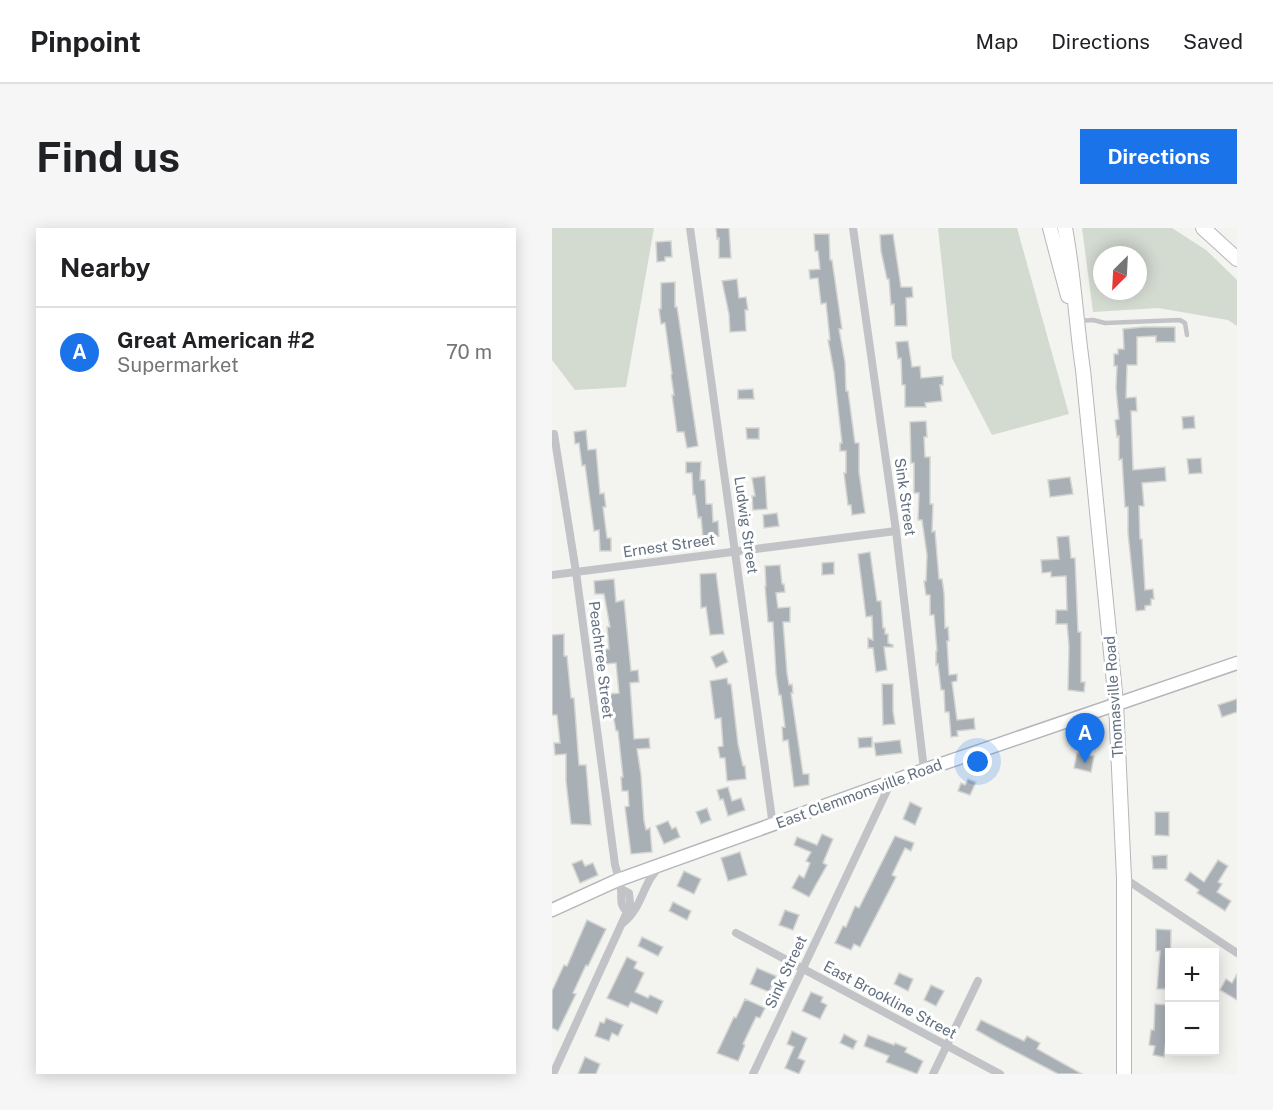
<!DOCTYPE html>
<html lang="en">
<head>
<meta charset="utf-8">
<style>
  :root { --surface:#fff; --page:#f6f6f6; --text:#202124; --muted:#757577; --line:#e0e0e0; --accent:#1a73e8 }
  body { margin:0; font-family:"Public Sans",sans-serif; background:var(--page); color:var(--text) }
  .controls { position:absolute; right:18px; bottom:18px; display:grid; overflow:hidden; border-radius:0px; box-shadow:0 3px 15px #0003 }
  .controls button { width:54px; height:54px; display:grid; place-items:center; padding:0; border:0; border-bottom:2px solid var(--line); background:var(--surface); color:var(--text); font:30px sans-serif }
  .compass { position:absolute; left:541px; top:18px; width:54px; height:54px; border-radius:50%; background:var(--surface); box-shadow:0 3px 15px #0003; rotate:204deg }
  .you { position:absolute; left:426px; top:534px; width:21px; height:21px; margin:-15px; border:4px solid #fff; border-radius:50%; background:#1a73e8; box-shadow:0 0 0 9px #1a73e833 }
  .badge { display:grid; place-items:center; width:39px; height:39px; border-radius:50%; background:var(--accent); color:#fff; font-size:20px; font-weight:700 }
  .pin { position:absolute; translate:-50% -50px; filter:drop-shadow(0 2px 3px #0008) }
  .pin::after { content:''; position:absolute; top:32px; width:21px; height:18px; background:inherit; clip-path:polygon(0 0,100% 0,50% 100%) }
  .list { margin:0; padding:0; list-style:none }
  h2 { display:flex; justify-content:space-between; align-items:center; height:78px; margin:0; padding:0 24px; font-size:26px }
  h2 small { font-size:20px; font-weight:400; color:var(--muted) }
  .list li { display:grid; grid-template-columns:39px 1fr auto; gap:18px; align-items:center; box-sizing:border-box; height:90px; padding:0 24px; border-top:2px solid var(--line) }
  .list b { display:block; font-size:22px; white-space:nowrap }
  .list p { margin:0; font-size:20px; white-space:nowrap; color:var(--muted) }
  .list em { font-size:20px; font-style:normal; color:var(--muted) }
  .map { position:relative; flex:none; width:685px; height:846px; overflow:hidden; border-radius:0px }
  header { display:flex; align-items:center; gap:36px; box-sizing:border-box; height:84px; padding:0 30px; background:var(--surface); border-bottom:2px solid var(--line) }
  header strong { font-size:28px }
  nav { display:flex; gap:33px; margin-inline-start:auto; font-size:21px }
  .intro { display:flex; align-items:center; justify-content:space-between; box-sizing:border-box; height:144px; padding:0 36px }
  h1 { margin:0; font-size:42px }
  .button { padding:15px 27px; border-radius:0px; background:var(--accent); color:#fff; font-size:21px; font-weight:700 }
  main { display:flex; gap:36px; padding:0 36px }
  aside { flex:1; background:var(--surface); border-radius:0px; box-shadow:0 3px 15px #0003 }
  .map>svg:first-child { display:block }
</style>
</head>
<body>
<header>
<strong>Pinpoint</strong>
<nav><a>Map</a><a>Directions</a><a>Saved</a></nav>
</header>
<div class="intro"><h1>Find us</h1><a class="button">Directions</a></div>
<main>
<aside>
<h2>Nearby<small></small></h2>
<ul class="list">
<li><span class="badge">A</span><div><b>Great American #2</b><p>Supermarket</p></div><em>70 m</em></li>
</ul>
</aside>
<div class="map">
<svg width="685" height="846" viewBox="0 0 685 846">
  <rect width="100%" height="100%" fill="#f3f4ef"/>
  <g fill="#d3dad0" fill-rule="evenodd">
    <path d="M0,0H102L74,159L23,162L0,132Z"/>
    <path d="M386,0H465L517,186L440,207L400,130Z"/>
    <path d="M530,0H620L654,22L685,52V98L676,92L606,80L541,84ZM550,27H586V63H550Z"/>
  </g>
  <g fill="#a9b0b5" stroke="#d4d5d2" stroke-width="1.5">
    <path d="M164,0H177L179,30H167V10L165,11Z"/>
    <path d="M262,6H277L278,32H280L290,101H287L293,134L294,163H296L303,215H307V244L313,285L300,287L299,277H296L292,245H294V223H288V215H290L282,144L276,112H278L274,75L269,76L266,50L258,51L257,42L268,41L266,23H263Z"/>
    <path d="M341,6L349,59H360L361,69L354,70L355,98H343L342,76L339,77L337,51H335L329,23L328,7Z"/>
    <path d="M119,13L120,29H113V33L105,34L104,14Z"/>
    <path d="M185,51L187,70L194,69L196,82H193L194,103L178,104L177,86L170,53Z"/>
    <path d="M123,54V79H125L146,218L135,220L132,204H125L120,167H122L119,147L120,146L113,95L109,96L107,81H109V55Z"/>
    <path d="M591,99H623V114H604V108L585,109V137H575L574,170L584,169L585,183H579L581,242L613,239L614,253L590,255L592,278H587L588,311H590L593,362L601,361L602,371H599V377L593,378V382L584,383L576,305V279H573L570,231L567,232V208L565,209L563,192L567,191L564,160L565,138H562V126H566V121H572L571,101Z"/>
    <path d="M356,113L360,139L368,138L369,150L391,148V157H388L390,173L373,175L374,179H353V157H350L349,130L346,131L344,114Z"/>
    <path d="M201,161L202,171H186V162Z"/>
    <path d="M642,188L643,200L631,201L630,189Z"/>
    <path d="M374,193L375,209H372L373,229H378V276H381L380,304L383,303L387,351H390L392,365L393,400L396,399L397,413H395L397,447L405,446V453L400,454L405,492L422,490L423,501L405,503L406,508L399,509L397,484H393L392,462H389L386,436L384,437V423H385L382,387H378V367H374L372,353H374L375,327L370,292H366L367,265H362V235H359L358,194Z"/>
    <path d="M194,200H207V211H195Z"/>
    <path d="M34,202L36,222L44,221L48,266L52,265L54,279H51L55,310H59V323H48L47,302L42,303L33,237L30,238L27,215L23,216L22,204Z"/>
    <path d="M649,230L650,245L637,246L635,231Z"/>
    <path d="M134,234H149L148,252H153L154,276H160L161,294L166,293L167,308L151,310L149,289L146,290L143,267H141L140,245H134Z"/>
    <path d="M213,248L215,281L201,282L200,268H203L200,250Z"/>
    <path d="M518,249L521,266L498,269L496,252Z"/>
    <path d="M225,285L227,298L212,300L211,287Z"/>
    <path d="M517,308L519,330H523L526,404H529V454H533L532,464L516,462L517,418L515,396H504V382H515L514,348L499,349V344L490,345L489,332L507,331L505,309Z"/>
    <path d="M318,324L325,373H329L331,400H333V406H336V415L341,417V419H332L335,442L324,444L321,420H316V410L321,412L320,388L314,389L306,326Z"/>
    <path d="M282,334V346L270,347V335Z"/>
    <path d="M228,337L230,356H232L233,364L224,365L226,380L238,379V394H231L235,445L237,457L240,456L241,465H239L251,546H257V557L242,559L236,512L231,513L230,499H233L229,467H227L224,446L221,394H216L213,358H214L213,338Z"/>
    <path d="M164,345L172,406L158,407L154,379L149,380L148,346Z"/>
    <path d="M62,351L64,374L72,372L79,443L86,442L87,454L78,455L82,511L97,510L98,520L85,521L89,547L92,593L94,602L98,600L100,624L79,626L73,579L77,578L76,563H70L69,549H71L66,503H64L57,466L67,465L64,435L53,436L51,421H57L55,399H58L52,366H43L42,353Z"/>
    <path d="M12,406V428H15L19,470H22L27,537H34L39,597L19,596L14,553V526L3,527L2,515H8L5,487H0V407Z"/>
    <path d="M171,423L176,434L164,440L159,429Z"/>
    <path d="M175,450L176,456H179L186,516L191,538H193L194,551L175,553L173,530H168L166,519L171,518L169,490L163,491L158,453Z"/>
    <path d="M330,456H341V483L343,496L331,497Z"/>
    <path d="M685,471V484L670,489L666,477Z"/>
    <path d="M320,509V519L307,520L306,510Z"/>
    <path d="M348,512L350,525L324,528L322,515Z"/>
    <path d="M525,525L542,528L539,544L522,540Z"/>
    <path d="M416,551L424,554L418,567L406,563L409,555L413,557Z"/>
    <path d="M176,559L180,573L189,570L193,582L176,588L171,571L168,572L165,562Z"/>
    <path d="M358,574L370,580L363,597L351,591Z"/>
    <path d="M155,580L159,592L149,596L144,584Z"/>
    <path d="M603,584H617V608L603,607Z"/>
    <path d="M116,593L120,601L124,599L128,609L112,616L104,598Z"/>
    <path d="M270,606L281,611L271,635L275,637L257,669L240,660L247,647L252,650L258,635L254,633L259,624L242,617L245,609L265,617Z"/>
    <path d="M343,608L362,615L359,623L353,620L340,647L344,649L308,719L302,716L299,722L283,715L291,698L294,699L303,678L307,680Z"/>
    <path d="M188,624L195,647L176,653L169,630Z"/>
    <path d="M615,627V641H601L600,628Z"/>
    <path d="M30,632L33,638L41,635L46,647L28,655L20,636Z"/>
    <path d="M666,632L676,638L666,654L670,656L665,664L679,673L673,683L645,665L647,662L633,652L638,644L652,654Z"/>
    <path d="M132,643L149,651L142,666L125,658Z"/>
    <path d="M121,674L139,683L135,692L117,683Z"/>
    <path d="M233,682L247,687L241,702L227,697Z"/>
    <path d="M35,692L54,701L36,738L34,737L21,765L24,766L6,803L0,800V763L12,737L15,738Z"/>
    <path d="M604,701L619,702L618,761H605L608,723H604Z"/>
    <path d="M90,709L111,719L106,728L86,718Z"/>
    <path d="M75,729L85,734L82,740L92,745L83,764L96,770L98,767L111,773L105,786L79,774L76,779L55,770Z"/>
    <path d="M205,740L224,748L217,764L198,756Z"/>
    <path d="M347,745L361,751L356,763L342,756Z"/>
    <path d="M685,746V772L668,762L674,751L680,755Z"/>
    <path d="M379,757L392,763L384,778L372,772Z"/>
    <path d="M259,764L271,769L269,774L275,777L268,791L250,783Z"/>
    <path d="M193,771L213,780L208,790L204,789L191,816L193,817L186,833L165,825L182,789L184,790Z"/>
    <path d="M603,776L618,777L612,829L601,827L603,818L597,817L599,802H602Z"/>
    <path d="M54,790L71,797L66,808L60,805L57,813L43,808L48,794L52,795Z"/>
    <path d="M429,792L472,813L475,808L488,815L485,821L530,846H506L447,815L424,802Z"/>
    <path d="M240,803L255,810L246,830L253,833L247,846L233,840L242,819L235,816Z"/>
    <path d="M292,806L305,813L301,821L288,815Z"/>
    <path d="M316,807L342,817L343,815L355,820L353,824L371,833L365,846L334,834L337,828L312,818Z"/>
    <path d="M33,829L48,836L44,846H26Z"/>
  </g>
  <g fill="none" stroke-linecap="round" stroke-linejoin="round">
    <g stroke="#b3b7bc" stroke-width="15">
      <path id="secondary" d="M0,682L66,652L372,542L685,435"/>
    </g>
    <g stroke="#b4b7bb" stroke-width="16">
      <g id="primary">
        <path d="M498,0L516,68"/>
        <path d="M513,0C522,47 524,95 531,142L564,475L572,650V846"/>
        <path d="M651,0L685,31"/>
      </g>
    </g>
    <path stroke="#c1c3c7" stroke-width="4.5" d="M526,93L541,92L553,95L628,92L633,95L635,107"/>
    <g stroke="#c1c3c7" stroke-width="8">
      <path d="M138,0L221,598"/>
      <path d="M301,0L344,303L372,542"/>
      <path d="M2,206L24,344L63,637C65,645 69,654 69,661C70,671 67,676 75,684"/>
      <path d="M0,347L344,303"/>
      <path d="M572,650L685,725"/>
      <path d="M72,694C91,679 91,652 109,638"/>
      <path d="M184,705L448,846"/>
      <path d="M1,846L75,684L78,675L77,665L69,661"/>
      <path d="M201,846L338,556"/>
      <path d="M381,846L426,753"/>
    </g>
    <use href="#secondary" stroke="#fff" stroke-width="12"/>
    <use href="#primary" stroke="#fff" stroke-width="14"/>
  </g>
  <g text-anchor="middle" stroke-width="6" stroke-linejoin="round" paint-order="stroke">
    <g font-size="15" fill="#637080" stroke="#fff">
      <text transform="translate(353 269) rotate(82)" y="5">Sink Street</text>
      <text transform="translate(194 297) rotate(82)" y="5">Ludwig Street</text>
      <text transform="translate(117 318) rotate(-8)" y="5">Ernest Street</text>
      <text transform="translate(49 432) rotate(83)" y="5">Peachtree Street</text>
      <text transform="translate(562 469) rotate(-94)" y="5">Thomasville Road</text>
      <text transform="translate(307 566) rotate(-20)" y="5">East Clemmonsville Road</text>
      <text transform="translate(234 744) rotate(-65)" y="5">Sink Street</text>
      <text transform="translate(338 772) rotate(28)" y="5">East Brookline Street</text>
    </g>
  </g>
</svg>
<div class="controls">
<button>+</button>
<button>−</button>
</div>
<svg class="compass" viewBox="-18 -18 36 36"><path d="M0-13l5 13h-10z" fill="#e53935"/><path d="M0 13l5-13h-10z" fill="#757577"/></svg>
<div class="you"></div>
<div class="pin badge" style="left:533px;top:535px">A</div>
</div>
</main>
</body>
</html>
